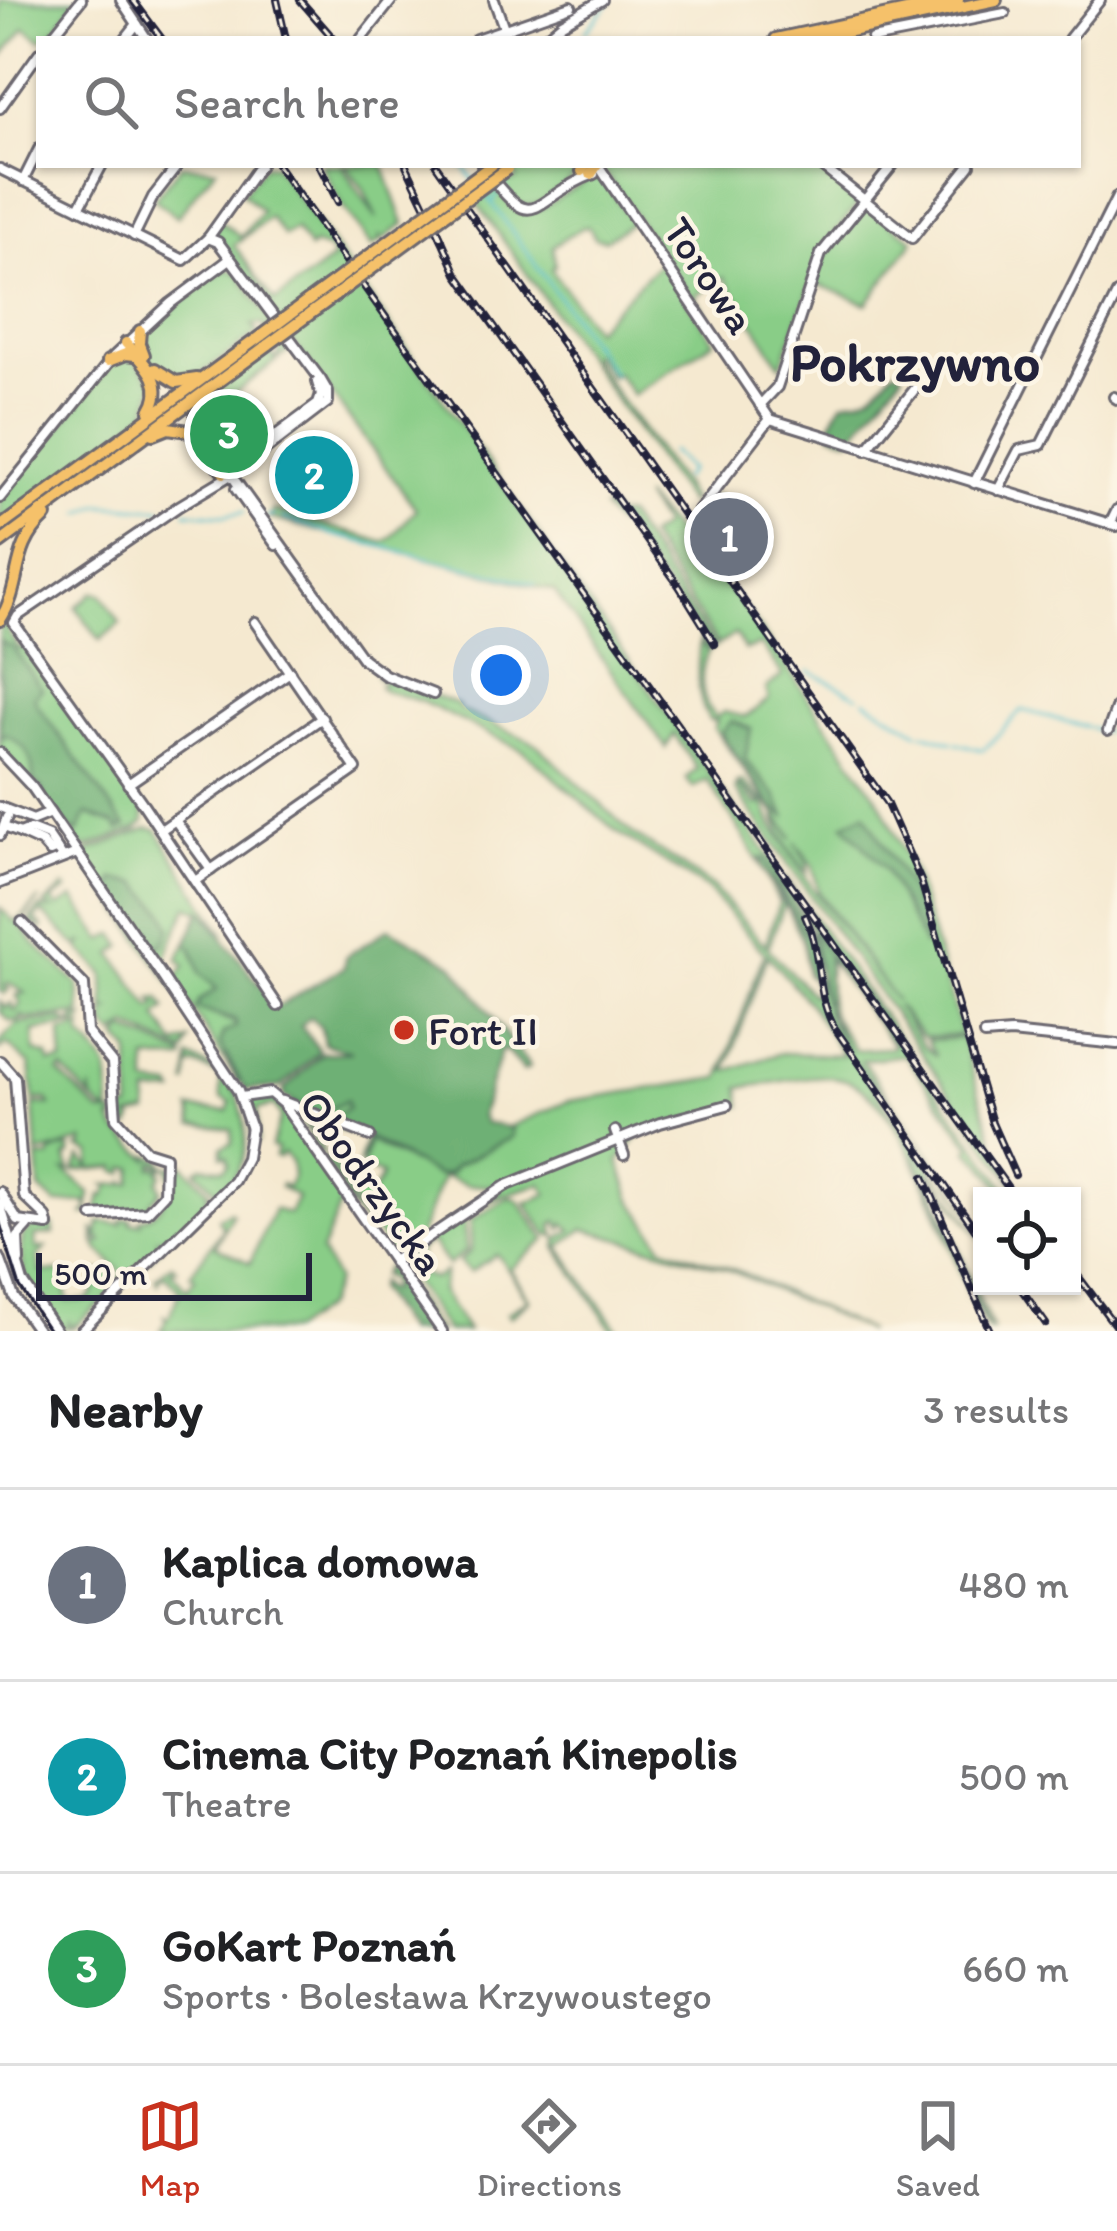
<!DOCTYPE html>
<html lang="en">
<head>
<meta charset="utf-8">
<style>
  :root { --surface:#fff; --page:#f2f2f2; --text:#202124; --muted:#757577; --line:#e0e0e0; --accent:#c8321e }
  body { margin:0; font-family:Itim,sans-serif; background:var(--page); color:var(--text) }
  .controls { position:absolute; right:36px; bottom:36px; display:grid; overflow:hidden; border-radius:0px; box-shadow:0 3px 9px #0004 }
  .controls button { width:108px; height:108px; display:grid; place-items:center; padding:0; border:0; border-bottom:3px solid var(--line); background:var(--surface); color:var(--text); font:60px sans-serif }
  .scale { position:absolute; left:36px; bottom:30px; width:276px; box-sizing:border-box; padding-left:12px; border:6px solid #22223b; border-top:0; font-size:33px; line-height:42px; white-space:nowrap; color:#22223b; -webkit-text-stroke:9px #fcf5e5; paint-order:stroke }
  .you { position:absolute; left:501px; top:675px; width:42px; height:42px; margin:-30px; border:9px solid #fff; border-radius:50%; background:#1a73e8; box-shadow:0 0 0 18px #1a73e833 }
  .badge { display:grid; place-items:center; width:78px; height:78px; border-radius:50%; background:var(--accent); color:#fff; font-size:39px; font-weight:700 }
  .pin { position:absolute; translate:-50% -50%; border:6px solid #fff; box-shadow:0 3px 12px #0006 }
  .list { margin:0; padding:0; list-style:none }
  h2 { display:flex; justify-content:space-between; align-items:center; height:156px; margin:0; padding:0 48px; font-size:51px }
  h2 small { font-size:39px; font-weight:400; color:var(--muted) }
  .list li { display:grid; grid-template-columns:78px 1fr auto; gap:36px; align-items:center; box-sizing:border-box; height:192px; padding:0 48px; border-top:3px solid var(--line) }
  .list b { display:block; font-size:45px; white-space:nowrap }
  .list p { margin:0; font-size:39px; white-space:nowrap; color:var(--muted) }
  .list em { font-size:39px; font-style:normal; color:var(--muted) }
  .icon { flex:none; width:66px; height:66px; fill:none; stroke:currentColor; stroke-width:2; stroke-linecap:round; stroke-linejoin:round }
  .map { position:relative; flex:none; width:1117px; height:1331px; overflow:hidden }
  .search { position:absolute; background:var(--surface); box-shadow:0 3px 9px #0004; left:36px; right:36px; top:36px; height:132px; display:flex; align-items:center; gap:30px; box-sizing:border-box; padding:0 42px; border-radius:0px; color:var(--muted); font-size:45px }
  .sheet { height:732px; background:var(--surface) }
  nav { display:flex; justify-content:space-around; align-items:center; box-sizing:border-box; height:168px; border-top:3px solid var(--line); background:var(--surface); font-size:33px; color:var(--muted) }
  nav a { display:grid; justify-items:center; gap:6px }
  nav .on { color:var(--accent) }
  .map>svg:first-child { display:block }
</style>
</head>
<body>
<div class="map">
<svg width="1117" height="1331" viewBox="0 0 1117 1331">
  <rect width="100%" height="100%" fill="#fcf5e5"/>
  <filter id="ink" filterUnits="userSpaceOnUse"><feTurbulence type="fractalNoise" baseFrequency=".00833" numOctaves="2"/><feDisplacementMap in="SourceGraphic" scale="24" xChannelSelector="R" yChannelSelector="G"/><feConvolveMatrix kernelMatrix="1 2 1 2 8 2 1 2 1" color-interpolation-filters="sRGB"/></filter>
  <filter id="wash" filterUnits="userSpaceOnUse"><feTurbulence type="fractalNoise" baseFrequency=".004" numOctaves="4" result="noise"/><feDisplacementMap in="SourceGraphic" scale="48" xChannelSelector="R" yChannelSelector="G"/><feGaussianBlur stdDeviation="2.7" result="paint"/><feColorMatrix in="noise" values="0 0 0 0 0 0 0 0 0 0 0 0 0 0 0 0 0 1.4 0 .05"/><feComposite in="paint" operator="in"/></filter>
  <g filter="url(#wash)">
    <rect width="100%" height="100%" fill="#f5e9d0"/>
    <g fill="#89cd87" stroke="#567861" stroke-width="3" fill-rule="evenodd">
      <path d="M0,0H76L48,39H39L25,28L0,59Z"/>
      <path d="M181,165L216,168L177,217L154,199Z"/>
      <path d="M265,165H274L309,212L774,863L813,941L803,931L765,859L762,869L784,906L768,948L813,996L816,990L813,982L817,979L828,1019L850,1056L824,1002L829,1000L831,1013L855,1050L891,1048L893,1045L859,988L821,945L785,877L1012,1196H1006L983,1164L968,1150L971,1146L905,1055L862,1060L982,1228L899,1112L854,1061L982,1240L932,1174L928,1175L993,1331L915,1153L989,1331C948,1273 915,1098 842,1079C811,1071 772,1086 740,1087L742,1106L642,1132L619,1161L631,1198L663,1246L741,1272L868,1331L725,1268L584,1229L560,1247L618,1329L613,1330L557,1248L558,1239L572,1230L564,1223L562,1229L557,1221L552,1225L556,1236L548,1235L526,1203L548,1194L542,1184C523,1189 471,1202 465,1222C463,1230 466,1243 466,1251L448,1265L431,1241L418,1251V1269L406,1274L324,1159L328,1155L350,1189L372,1194L382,1175L362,1167L370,1139L358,1165L366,1138L322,1123L318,1118L312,1125L313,1130L311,1123L317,1118L296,1107L324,1152L320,1153L304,1124L291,1111V1100L321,1114L345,1101L349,1104L345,1110L369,1134L373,1143C398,1156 424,1171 451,1173L455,1166L509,1139L511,1128L508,1127L569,1101L720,1078L764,953L707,889L617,832L524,751L420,701L382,690L379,686L384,682L375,675L459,705V709L535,743L633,834L711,885L765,945L779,903C759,859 735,821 707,780L693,788L686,778L697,769L674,734L666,748L554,591L270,518L273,510L383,542L391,538L416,509L260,297L265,288L275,301L333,259L329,250L314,245L309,249L295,229L284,236L269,217L234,245L263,286L256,289L213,231L220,221L241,237L262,211L242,193ZM767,955L808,1002L843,1055L781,1053L726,1071ZM443,1176L467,1185L492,1186L500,1190L414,1249Z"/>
      <path d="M321,165H341L377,219L363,188L345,165H383L404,224L380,242V234L379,242L372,247L342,206Z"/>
      <path d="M496,165H507L500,171L511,181L517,178L512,170L518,165H583C574,178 539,213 520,204C511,200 500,184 493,176Z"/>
      <path d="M600,165H819L860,201L827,243L781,366L724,277L695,296L714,326L710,325Z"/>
      <path d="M591,178L604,180L632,222L605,240L595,238L589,227H583L553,246L555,266L551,269L594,329L661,261L714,341L633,395L616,373L611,377L593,353L589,356L684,488L691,501L688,503L475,200L494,186L517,211L540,209Z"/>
      <path d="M864,205L914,240L867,304L812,282L819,263Z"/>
      <path d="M220,268L237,272L290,350L221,404L251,446L286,424L236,461L233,453L234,465L229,466L204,436L198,417L209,395L268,350L275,359L278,356L280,348L272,337L244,359L241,354L269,333L262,324L252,325L258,333L199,375L183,381C154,369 143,361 144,330L223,271Z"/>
      <path d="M132,356L155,383L147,412L0,524V501L112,363Z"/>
      <path d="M643,497L748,611L881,803L913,871L962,1035L923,1037L896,1005L923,1045L936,1057L927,1040L962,1038L994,1143L1020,1193L735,789L737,785L756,805L762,804L738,783L743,781L764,802L772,825L814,890L896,1001L819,892L812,864L795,842L808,865L807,872C794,857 779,836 775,816L792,839L791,835L714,728L717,721L709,720C695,696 697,668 700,641L708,652C699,670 699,701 716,717L724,712L746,717L769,699L766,688L782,676L780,671L761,645L745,650L735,634L718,645L648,537L663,526Z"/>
      <path d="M607,507L617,516H627L715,647L710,650C685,606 649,572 623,523L616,525L603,509Z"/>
      <path d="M94,592L102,594L120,623L100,640L76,607Z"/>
      <path d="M3,618H13L8,633L19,649L24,647L144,809V822L136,829L86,848L82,846L0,749V622Z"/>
      <path d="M148,828L157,830L225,936L206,914L188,906L162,966L169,978H177L185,965L178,959L186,943L192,948L200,973L216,984L215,993L204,998L207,1012L236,1023L225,1054L239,1084L186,999L178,994L87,862V852Z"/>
      <path d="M64,887L67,890L52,900L58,907L74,898L103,940L115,934L123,946L113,954L151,1008L157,1006L152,999L159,998L166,1009L157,1017L176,1045L189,1041L185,1053L128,1026L115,1035L105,1026V1012L110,1010L105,1008L104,974L79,948L84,942L77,946L42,912L35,919L43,927L41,930L38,924L33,928L27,922L33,924L31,918L40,908L51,909L45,904Z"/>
      <path d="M40,899L19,923L35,944L79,985L81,1014L26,1019L21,1015V1020L10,1021L0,1011V1001L6,1008L11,1003L14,1011L21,1004L16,995L25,993L8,983L5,986L9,989L4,994L0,991V908L16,923Z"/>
      <path d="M74,1018H84L80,1024L34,1031L35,1052L48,1056L50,1063L63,1062L61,1033L83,1027L81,1036C116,1071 108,1072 110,1110L105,1111L93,1100L91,1088L90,1097L62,1069L59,1073L101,1113H113L115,1120H111L116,1130L149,1159L148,1155L161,1159L164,1165L154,1162L152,1167H164L159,1171L162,1174L158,1181L161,1191L146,1208L97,1214L101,1195L105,1196L109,1187L105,1185L124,1184L125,1180V1183H131L134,1168H125V1174L116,1171L117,1167L74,1171L81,1157L91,1168V1153L79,1148L84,1145V1139L83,1142C65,1143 56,1152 37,1153L34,1104L50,1105L47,1100H34L30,1065L7,1044L0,1050V1042L17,1024L63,1019L67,1023H74Z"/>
      <path d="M126,1030L184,1056V1060H147V1085L172,1088L175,1093L148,1094V1113L129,1117L133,1120L129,1128L119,1116V1104L121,1110L131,1109L130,1052L118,1038Z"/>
      <path d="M190,1058C222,1072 215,1069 234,1092L236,1089C247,1128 256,1164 218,1192L196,1170L202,1166L224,1169L229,1164L227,1156H222V1147L232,1143V1129L193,1125L191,1109L228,1111L231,1102L221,1098L220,1075L195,1065L189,1067L187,1085Z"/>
      <path d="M269,1095L277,1100L372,1233L343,1198L321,1252L336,1280L325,1307L291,1331H160L166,1320L164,1316L169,1317L180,1291L166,1276H161L158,1283L155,1278L172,1264L177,1269L171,1271L187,1290L195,1278L190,1275L223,1228L218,1218L229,1211L232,1214L215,1246L250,1263L274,1209L289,1214L297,1197L280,1187L281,1184L287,1187L293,1176L291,1161L283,1153L279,1158L275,1157L277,1149L271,1147L281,1117L274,1105L257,1110L258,1142L253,1143L249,1102L251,1098Z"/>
      <path d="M63,1148H70V1155L66,1156L70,1171H65L90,1193L88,1214H82L88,1211L87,1202L56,1204L40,1189L38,1157L50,1158L51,1153Z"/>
      <path d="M182,1163L212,1194L207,1193L208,1204L177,1232L157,1239L161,1247L158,1251L134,1274L125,1273L126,1277L98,1249L96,1244L102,1242L98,1237L95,1241L94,1229L98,1236L100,1222L122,1224V1219H131V1223H141L140,1219C154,1216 166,1204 168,1190H173L168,1166L181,1168Z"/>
      <path d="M510,1197L518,1200L546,1240L510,1269L530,1300L510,1317L507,1313L528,1299L497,1254L470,1272L459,1262L471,1251V1220Z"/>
      <path d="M53,1226L54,1234L35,1236L36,1248H46L37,1257L41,1272H65L67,1301L88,1300L95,1291L88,1286L104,1285V1276H94V1272H111L122,1280L118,1282L122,1283L121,1286L72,1329L74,1325L70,1327L69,1320L68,1328L57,1327C33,1299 17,1274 23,1235L33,1227Z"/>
      <path d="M445,1272L441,1291L467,1331H446L412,1281L420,1273L434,1279Z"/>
    </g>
    <g fill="#6eb074" stroke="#486958" stroke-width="3">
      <path d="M895,369L903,373L850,439L832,433L830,428C845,385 847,409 873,392C881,387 888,375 895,369Z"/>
      <path d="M714,495L753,528L755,538L736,572L730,575L718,558L739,553L749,540L742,532L741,522L730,525L706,508Z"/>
      <path d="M0,641L13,648L42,689L34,697L38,706L126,827L118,830L116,825L87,814L78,833C63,827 43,804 42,788L33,781C33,755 27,746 5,734L0,740Z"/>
      <path d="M732,721L751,729L745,759L776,796L785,816L775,810L724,738L721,732Z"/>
      <path d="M865,813L909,887L928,945H924L885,869L844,824Z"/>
      <path d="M760,858L765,859L803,931L813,941L815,982L807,974L803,942L779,891L762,869Z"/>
      <path d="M114,880L138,883L165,913L171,928L164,944L154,948L118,905L120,898L114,890L111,892Z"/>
      <path d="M201,910L277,1007L344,967L345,957L389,928L454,965L530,1067L524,1071L505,1050L501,1051L481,1115L485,1123L512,1128V1137L455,1166L448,1174L437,1176L332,1117L348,1108L346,1101L321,1114L284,1097V1090L323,1053L351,1052L324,1044L321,1028L310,1017L301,1026L320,1051L281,1087L246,1090L220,1044L223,1033L236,1027L235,1020L197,1009L199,1001L217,989L200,973L192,948L186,944Z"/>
      <path d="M811,925L824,949L859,988L894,1039L893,1045L828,958L829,1000L824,1002Z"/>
      <path d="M393,1267L433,1326L438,1331H405L377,1289L379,1282L386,1290L391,1289L390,1280L382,1275L386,1268Z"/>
    </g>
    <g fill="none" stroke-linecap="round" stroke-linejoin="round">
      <g stroke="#54c0ce" stroke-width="3">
        <path d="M586,31L610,2"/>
        <path d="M462,165L491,202"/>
        <path d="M493,166L506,189"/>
        <path d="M498,194L492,203L614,375"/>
        <path d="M671,451L689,470L683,478"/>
        <path d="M186,512L225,515L244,512"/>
        <path d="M82,513L99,505L162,509"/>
        <path d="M267,516H274"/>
        <path d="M283,518L338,536L535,584"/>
        <path d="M809,671L858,696"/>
        <path d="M865,700L918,732"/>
        <path d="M923,733L953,742"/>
        <path d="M957,743L983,750L1022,710L1105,732"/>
      </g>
    </g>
  </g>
  <g filter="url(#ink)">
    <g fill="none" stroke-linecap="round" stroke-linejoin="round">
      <g stroke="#6c686f" stroke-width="14">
        <g id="minor">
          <path d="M121,0L147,39"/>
          <path d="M494,0L508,39"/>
          <path d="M50,39L81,0"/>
          <path d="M125,39L137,24"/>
          <path d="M361,39L392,0"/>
          <path d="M476,39L571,6"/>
          <path d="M543,39L562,23L602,0"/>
          <path d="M872,39L1005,13"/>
          <path d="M1069,39L1100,0"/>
          <path d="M0,108L39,53"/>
          <path d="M482,165C538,242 527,199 594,174"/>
          <path d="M598,165L770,419"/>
          <path d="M820,165L912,238L970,165"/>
          <path d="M0,169L184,260L208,238L260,165"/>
          <path d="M23,181L39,149"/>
          <path d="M79,208L102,165"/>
          <path d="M134,236L153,197L178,165"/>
          <path d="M208,238L218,242L321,380L328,392V402L239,470L179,506L18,616L14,623L143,804L278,1006"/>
          <path d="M1114,397L1117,399"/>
          <path d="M760,405L777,387L821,254L893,165"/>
          <path d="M770,419L1117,526"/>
          <path d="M866,450L935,364"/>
          <path d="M229,470L318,404L321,395L317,382"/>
          <path d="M229,472L363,659L385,675L433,694"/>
          <path d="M974,483L1117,197"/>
          <path d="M236,489L276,545"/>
          <path d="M998,490L1019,450L1041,445L1117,294"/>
          <path d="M0,498L114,356L171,303L230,259"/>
          <path d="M695,516L770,419"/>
          <path d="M1110,524L1117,510"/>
          <path d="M1108,731L1117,706"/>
          <path d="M0,753L32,787L160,973L238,1091L251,1129"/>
          <path d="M128,784L290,672"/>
          <path d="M0,807L33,820L50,813"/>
          <path d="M175,820L211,870"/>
          <path d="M4,827L20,833L30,829L48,836L63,858"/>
          <path d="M161,830L322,718"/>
          <path d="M20,833L42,843L50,852L57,849"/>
          <path d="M0,835L7,817"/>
          <path d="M195,881L356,769L255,622"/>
          <path d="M0,883L77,853"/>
          <path d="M22,922L84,985L87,1032L112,1063L116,1118L146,1151L165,1157L164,1194L147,1212L93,1216"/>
          <path d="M984,1035L1011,1033L1117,1044"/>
          <path d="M0,1061L15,1078L24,1196L46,1217L48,1225"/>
          <path d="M241,1097L270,1093L283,1104L442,1331"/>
          <path d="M282,1101L370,1136"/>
          <path d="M615,1131L624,1155"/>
          <path d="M0,1192L18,1221L48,1225"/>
          <path d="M0,1203L23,1282L56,1331"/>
          <path d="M0,1258L14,1297L38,1331"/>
          <path d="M19,1261L18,1237L28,1226"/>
          <path d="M393,1261L505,1186L660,1123L727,1105"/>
          <path d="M81,1331L234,1181L246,1158L251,1127"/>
        </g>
      </g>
      <g stroke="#6c686f" stroke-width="16">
        <g id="major">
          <path d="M776,39L958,0"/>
          <path d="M813,39L996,0"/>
          <path d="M582,171L585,165"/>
          <path d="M591,174L597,165"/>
          <path d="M140,331L139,342L144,355"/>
          <path d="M126,343C145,364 168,383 150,411"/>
          <path d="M108,361L126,354L135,355"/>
          <path d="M155,369L176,382L197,379"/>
          <path d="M206,394L196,415L207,442"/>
          <path d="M153,434L168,428L189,431L224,473"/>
          <path d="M0,527L262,335"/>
          <path d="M0,543L269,344"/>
          <path d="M0,620C24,583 9,550 46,516"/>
        </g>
      </g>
      <use href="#minor" stroke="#fff" stroke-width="8"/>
      <use href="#major" stroke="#f5c16b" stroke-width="10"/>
      <path stroke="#22223b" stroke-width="3" d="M0,1224L20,1287L49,1331"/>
      <g stroke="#22223b" stroke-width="8">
        <g id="rail">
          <path d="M133,0L162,39"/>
          <path d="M277,0L286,39"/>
          <path d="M300,0L334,39"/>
          <path d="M277,165L1014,1196"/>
          <path d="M319,165L338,202"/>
          <path d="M406,165L442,240"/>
          <path d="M436,165L886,802L921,881L992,1123L1015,1175"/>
          <path d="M437,229L457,274L679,586L715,644"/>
          <path d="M805,916C822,952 815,992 834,1027L982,1239"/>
          <path d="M924,1177L990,1331"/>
          <path d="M1072,1268L1117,1328"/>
          <path d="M1019,1286L1046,1324"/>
        </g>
      </g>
      <use href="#rail" stroke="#fcf5e5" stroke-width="3" stroke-dasharray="9" stroke-linecap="butt"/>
      <g stroke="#6c686f" stroke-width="16" stroke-linecap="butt">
        <g id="major-bridge">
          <path d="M262,335L492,165"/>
          <path d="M269,344L507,169"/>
        </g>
      </g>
      <use href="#major-bridge" stroke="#f5c16b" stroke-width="10"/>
    </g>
  </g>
  <circle fill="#c8321e" stroke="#fcf5e5" stroke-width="4.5" cx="404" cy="1030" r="12"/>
  <g text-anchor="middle" stroke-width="9" stroke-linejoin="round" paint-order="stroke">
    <g font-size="42" fill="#22223b" stroke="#fcf5e5">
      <text transform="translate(710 275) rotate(56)" y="15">Torowa</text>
      <text transform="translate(373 1182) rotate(54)" y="15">Obodrzycka</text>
    </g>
    <g font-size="42" fill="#22223b" stroke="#fcf5e5" text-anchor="start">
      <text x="428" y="1045">Fort II</text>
    </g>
    <g font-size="54" font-weight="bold" fill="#22223b" stroke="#fcf5e5">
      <text x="915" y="381">Pokrzywno</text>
    </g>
  </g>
</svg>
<div class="controls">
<button><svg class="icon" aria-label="locate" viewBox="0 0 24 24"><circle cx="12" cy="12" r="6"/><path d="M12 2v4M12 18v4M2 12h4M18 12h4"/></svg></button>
</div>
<div class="scale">500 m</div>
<div class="you"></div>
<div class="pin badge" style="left:729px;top:537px;background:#6b7280">1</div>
<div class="pin badge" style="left:314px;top:475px;background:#0f9aa8">2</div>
<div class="pin badge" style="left:229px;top:434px;background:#2e9e5b">3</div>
<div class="search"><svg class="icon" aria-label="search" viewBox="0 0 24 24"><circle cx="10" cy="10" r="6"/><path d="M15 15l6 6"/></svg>Search here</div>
</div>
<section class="sheet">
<h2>Nearby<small>3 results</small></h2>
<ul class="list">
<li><span class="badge" style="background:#6b7280">1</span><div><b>Kaplica domowa</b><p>Church</p></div><em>480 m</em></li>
<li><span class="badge" style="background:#0f9aa8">2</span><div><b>Cinema City Poznań Kinepolis</b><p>Theatre</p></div><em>500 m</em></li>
<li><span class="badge" style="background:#2e9e5b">3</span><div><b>GoKart Poznań</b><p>Sports · Bolesława Krzywoustego</p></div><em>660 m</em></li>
</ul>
</section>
<nav>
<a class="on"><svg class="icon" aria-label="map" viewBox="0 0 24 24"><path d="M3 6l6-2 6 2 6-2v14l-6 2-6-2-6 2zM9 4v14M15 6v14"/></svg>Map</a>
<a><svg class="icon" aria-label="directions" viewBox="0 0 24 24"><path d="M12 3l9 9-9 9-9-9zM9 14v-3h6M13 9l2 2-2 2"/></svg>Directions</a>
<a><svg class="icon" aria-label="saved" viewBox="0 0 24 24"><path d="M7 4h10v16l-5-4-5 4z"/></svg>Saved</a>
</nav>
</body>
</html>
